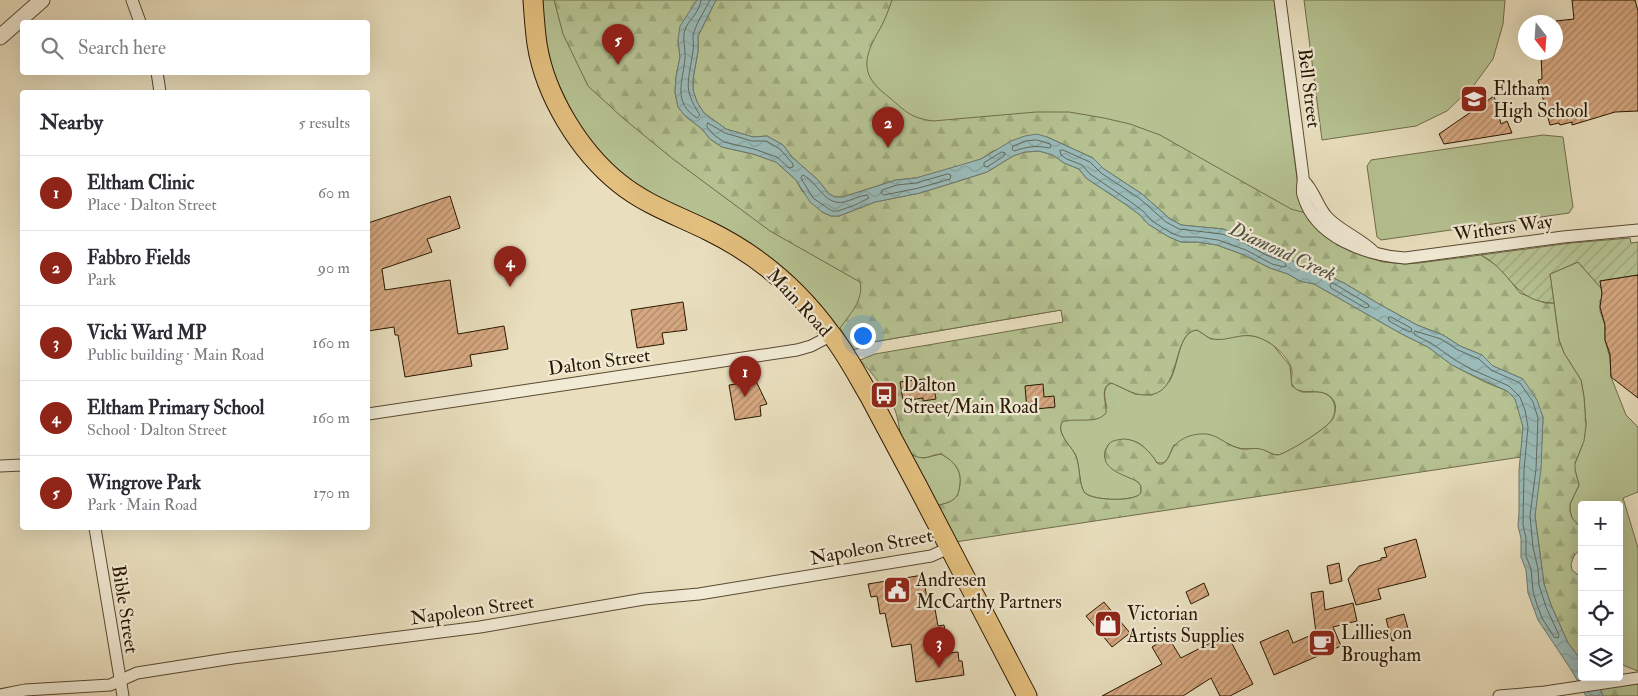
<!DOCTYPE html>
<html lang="en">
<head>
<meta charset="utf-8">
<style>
  :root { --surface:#fff; --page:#f7f7f7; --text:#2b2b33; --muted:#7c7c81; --line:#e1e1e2; --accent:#8f2418 }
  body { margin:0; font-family:"IM FELL Double Pica",serif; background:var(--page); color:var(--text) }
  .controls { position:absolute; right:15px; bottom:15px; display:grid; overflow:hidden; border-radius:5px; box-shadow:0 5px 20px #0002 }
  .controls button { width:45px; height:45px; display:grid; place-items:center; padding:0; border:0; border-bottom:1px solid var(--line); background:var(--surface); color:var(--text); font:25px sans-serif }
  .compass { position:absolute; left:1518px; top:15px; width:45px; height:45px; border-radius:50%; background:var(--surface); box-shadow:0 5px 20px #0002; rotate:163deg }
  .you { position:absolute; left:862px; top:335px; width:18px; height:18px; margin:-12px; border:4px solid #fff; border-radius:50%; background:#1a73e8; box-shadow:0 0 0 8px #1a73e833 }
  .badge { display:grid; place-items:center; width:32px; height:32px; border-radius:50%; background:var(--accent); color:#fff; font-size:16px; font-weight:700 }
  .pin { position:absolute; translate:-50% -41px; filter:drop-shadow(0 1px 2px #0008) }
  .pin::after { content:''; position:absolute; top:26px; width:18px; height:15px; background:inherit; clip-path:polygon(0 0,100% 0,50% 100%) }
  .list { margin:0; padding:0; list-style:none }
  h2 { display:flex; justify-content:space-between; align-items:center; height:65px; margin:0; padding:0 20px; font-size:21px }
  h2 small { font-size:16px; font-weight:400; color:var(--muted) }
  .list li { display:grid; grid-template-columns:32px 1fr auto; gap:15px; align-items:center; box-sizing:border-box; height:75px; padding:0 20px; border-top:1px solid var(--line) }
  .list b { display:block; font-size:19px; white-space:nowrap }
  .list p { margin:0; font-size:16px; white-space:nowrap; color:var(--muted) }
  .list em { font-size:16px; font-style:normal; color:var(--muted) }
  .icon { flex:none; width:28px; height:28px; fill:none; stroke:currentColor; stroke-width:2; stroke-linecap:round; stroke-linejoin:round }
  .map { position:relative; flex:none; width:1638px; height:696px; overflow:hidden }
  .search { position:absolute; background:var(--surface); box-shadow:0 5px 20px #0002; left:20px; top:20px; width:350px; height:55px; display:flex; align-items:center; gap:12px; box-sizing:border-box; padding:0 18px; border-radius:5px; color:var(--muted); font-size:19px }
  .panel { position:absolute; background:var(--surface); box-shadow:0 5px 20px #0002; left:20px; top:90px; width:350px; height:440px; border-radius:5px }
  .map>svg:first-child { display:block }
</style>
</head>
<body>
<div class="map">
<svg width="1638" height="696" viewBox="0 0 1638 696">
  <defs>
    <pattern id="forest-firs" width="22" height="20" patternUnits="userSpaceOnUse" patternTransform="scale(1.25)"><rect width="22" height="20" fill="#b6c292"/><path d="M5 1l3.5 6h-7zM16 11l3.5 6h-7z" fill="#9ca67c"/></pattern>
    <pattern id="garden-furrows" width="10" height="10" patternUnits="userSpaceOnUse" patternTransform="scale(1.25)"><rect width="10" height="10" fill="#b6c292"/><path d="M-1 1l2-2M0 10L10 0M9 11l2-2" fill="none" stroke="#9ca67c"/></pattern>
    <pattern id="water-waves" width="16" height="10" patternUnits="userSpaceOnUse" patternTransform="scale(1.25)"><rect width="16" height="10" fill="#9abbb9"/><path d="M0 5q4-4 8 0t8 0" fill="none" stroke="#85a09d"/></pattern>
    <pattern id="building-hatch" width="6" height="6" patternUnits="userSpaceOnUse" patternTransform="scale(1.25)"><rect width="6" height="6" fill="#d7a982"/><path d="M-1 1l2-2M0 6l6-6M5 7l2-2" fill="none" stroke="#ae8968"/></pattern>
  </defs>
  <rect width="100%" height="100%" fill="#e9dfbe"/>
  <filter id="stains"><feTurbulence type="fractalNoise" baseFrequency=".004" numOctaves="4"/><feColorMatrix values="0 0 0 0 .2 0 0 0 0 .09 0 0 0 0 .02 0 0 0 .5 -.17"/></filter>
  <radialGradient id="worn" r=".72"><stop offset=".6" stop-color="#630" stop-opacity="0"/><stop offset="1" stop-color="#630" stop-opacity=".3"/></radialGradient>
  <g fill="#b6c292" stroke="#706c49">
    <path d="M542,0H1274L1298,186L1344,247L1360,255L1066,336L1061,310L873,342L854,350C824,307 801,278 757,248L632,184L599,154L575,119L553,72L545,38Z"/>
    <path d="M1304,0H1505L1503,24L1493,59L1474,85L1447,111L1416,126L1322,140Z"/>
    <path d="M1543,135L1563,137L1573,207L1569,213L1381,240L1377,237L1367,166L1371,160Z"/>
    <path d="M1578,262L1601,288L1603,299L1600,300V311L1605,325V340L1610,358L1611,377L1626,415L1638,427V492L1623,498L1638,548V671L1625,666L1619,662C1619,657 1619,653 1619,648C1620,639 1625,633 1619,623V505H1582V529L1572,518L1570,511V504L1579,485L1574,466L1582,446L1586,425L1584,397L1581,380L1564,353L1559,340L1550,274Z"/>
    <path d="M1197,330L1211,339L1244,335L1254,336L1263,339L1273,345L1290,366L1292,386C1295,388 1299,391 1302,392C1312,393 1320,389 1329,396C1336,402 1337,413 1331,421C1324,430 1290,452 1278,455C1272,455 1268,451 1262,450C1249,447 1242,452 1229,444L1174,445C1169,453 1168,467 1156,462C1142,441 1132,435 1108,445L1105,451V458L1138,482L1141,486V493C1135,502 1094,501 1085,493C1079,487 1080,466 1076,456C1071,445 1056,434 1062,421L1107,408C1105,399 1101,387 1112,383L1135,394L1152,395C1157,391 1164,388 1168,383C1179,370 1177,331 1197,330Z"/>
    <path d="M910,454L924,458L941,454C954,461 962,470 960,485C959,490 959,495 954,499C950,503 942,504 936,506Z"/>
  </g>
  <g fill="url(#forest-firs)" stroke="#706c49" fill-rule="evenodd">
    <path d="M554,0H697L678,40L680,57L676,77L675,92L678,107L685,116L702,129L710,139L722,147L753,154L776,162L796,180L802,191L822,212L831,216H839L875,202L920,193L962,180L987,172L1013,156L1025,152L1039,151L1053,155L1064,163L1079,169L1086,178L1125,204L1140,215L1148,224L1169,237L1181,242H1197L1217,245L1244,255L1270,268L1288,274L1300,281L1314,284L1400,333L1428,347L1452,365L1485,382L1507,391L1515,399L1520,411L1523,427L1521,457L955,542L936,506C942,504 950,503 954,499C959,495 959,490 960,485C962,470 954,461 941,454C932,454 925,461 915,456C898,449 901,422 894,408C886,390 873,374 860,360L875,354L1063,322L1061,310L873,342L854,350L840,328C850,314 864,300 860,282L770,231L673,159L624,119L588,86L563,34ZM1197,330C1203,333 1207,338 1213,339C1229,342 1244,330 1262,339C1273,343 1291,359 1292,372C1292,377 1290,381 1293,386C1301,398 1324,384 1334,401C1337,407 1335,415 1332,420C1326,429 1289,452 1278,455C1271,455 1267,450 1260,449C1253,447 1245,451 1238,448C1223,444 1217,432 1199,434C1190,435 1182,438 1175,445C1170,450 1168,466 1159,464C1156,463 1156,461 1154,458C1146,448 1137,439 1123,439C1118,440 1112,440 1109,444C1106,448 1104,454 1105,459C1108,472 1128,476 1138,482L1141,486V493C1135,502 1094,501 1085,493C1079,487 1080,466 1076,456C1071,445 1056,434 1062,422C1076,417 1096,425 1106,413C1107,404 1099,387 1111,383C1123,387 1132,395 1145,395C1184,397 1170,332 1197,330Z"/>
    <path d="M716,0H892C889,9 886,17 882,25C872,43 859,63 873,82C878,89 884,93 890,98C906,112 911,118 933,121L1036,112H1069L1104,118L1130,124L1160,135L1291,209L1306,213L1344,247L1358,254L1383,262L1405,264L1419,263L1481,255L1500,268L1520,293L1545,303H1554L1559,340L1564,353L1581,380L1584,397L1586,425L1584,441L1575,463V470L1579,485L1570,504V511L1572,518L1582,529V547L1574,556L1571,564L1572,570L1582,578V661L1568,643L1551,605L1544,584L1535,516L1542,439L1543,417L1523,379L1493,366L1482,355L1460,346L1443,335L1417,325L1379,304L1344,283L1329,276L1308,269L1287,258L1269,251L1239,235L1223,229L1181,225L1169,218L1142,194L1104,169L1093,158L1047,137L993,151L981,159L957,167L916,178L896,180L843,197H835L829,194L818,180L792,157L783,145L767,136L753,137L726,129L704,113L697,102L693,90V79L698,51V36Z"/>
    <path d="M1638,684V696H1603L1600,688Z"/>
  </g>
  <path fill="url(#garden-furrows)" stroke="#706c49" d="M1630,238L1631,243L1638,242V275L1600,281L1601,288L1578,262L1550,274L1554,303C1513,302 1512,271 1481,255L1571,243Z"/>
  <path fill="url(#water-waves)" stroke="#6d796f" d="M697,0H716L698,36V51L693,79V90L697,102L704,113L726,129L753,137L767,136L783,145L792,157L818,180L829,194L835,197H843L896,180L916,178L981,159L1011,141L1025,136L1037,134L1047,137L1093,158L1104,169L1142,194L1169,218L1181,225L1223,229L1239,235L1269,251L1287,258L1308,269L1329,276L1344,283L1379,304L1417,325L1443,335L1460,346L1482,355L1493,366L1523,379L1537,400L1543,417L1541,469L1535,516L1544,584L1551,605L1568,643L1582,661V677H1593L1598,683L1603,696H1586L1572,671L1538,620L1528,593L1526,570L1521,557V538L1518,526L1519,512V470L1523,427L1515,399L1507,391L1468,373L1452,365L1428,347L1400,333L1314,284L1300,281L1288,274L1270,268L1244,255L1217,245L1197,242H1181L1169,237L1148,224L1140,215L1125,204L1086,178L1079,169L1064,163L1053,155L1039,151L1025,152L1013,156L987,172L962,180L920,193L875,202L839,216H831L822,212L810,202L796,180L776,162L753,154L722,147L710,139L702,129L685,116L678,107L675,92L676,77L680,57L678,40L680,26Z"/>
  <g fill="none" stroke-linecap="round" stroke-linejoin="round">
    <g stroke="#62695c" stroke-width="1">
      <path d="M701,0C700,11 691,18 686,27C681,37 686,48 685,58C683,82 672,102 697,118L700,115C682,88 689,81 693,51C694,46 693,41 693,36C695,25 705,10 710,0"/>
      <path d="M708,123L725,133L752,141H766L780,149L793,164V167L789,168L777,157L754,149L724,142L714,135L707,127Z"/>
      <path d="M1037,140L1050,144L1051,147L1049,148C1036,145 1026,147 1014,151L1012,149L1013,146L1026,141Z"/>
      <path d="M1063,150L1090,162L1101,173L1139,198L1166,222L1179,229L1222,234L1237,239L1266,255L1285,262L1286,266L1284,267L1272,264L1246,250L1218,240L1197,237H1182L1171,233L1152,221L1143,211L1128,200L1090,174L1082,165L1067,159L1061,155L1060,151Z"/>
      <path d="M1002,152L1005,153L1004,156L987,167L984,166V163Z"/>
      <path d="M948,174L951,175L950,179L919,188L884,195L881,193L882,190L897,185L916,183Z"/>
      <path d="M803,175C818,182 824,206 844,202C852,200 859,196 867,195L869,198L855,205L838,211H832L813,198L801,178Z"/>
      <path d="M1333,283L1368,304L1369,307L1365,308L1331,288L1330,285Z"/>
      <path d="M1391,317L1411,328L1412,331L1409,332L1389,321L1388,318Z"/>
      <path d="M1415,331L1441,339L1458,350L1479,359L1491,370L1520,383L1533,402L1538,418L1536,469L1530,516L1533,547L1538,569L1539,585L1546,607L1559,635L1558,638L1554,637L1542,618L1537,605L1533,591L1531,569L1526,556V538L1523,525L1524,470L1528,427L1525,410L1520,397L1509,386L1471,369L1455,360L1431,343L1415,335L1414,333Z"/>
    </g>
  </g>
  <g fill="url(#building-hatch)" stroke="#291700">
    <path d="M1572,0H1635L1638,11V111L1615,112L1572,125V122L1560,125L1559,123L1550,125L1538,80L1542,79L1541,52H1556V21L1574,19Z"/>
    <path d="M1494,96L1501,124L1507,121L1512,133L1444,144L1439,134Z"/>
    <path d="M450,196L460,228L427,239L432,252L382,269L385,290L450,280L458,334L504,326L508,349L470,355L472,366L405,377L398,335H395L394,327L368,331V223Z"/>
    <path d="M1638,275V398L1611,377L1610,354L1605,340V325L1600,307L1602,293L1600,281Z"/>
    <path d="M683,302L687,330L662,333L664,344L637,348L631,310Z"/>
    <path d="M932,378L936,399L923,401V398L903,401L900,382Z"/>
    <path d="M756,381L767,404L760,406L761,416L735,420L729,385Z"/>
    <path d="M1043,384L1044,397L1054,396L1055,407L1027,410L1025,386Z"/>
    <path d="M1416,539L1426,577L1378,589L1381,599L1356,605L1348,579L1359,566L1381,560V558L1387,557L1384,548Z"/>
    <path d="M1339,563L1342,581L1330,584L1327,566Z"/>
    <path d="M923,575L929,610L935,609L938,626L944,625L949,653L958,652L959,661H962L964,675L916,682L911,644L892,647L885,613L880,614L877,596L871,597L868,584Z"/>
    <path d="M1204,583L1209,595L1191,604L1186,592Z"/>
    <path d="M1323,591L1325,610L1353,603L1357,621L1333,627L1341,646L1274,675L1260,642L1288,630L1293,643L1316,633L1311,593Z"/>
    <path d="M1104,602L1130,633L1112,647L1086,616Z"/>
    <path d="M1404,614L1410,636L1392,641L1386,619Z"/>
    <path d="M1227,634L1253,684L1230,696H1220L1211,678L1183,696H1102L1162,664L1152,647L1168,637L1181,658Z"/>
  </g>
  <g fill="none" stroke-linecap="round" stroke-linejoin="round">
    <g stroke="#594930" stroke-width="13">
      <g id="minor">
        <path d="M132,0L140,22"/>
        <path d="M1280,0L1303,176C1304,183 1301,189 1303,195C1315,238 1366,255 1405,258L1563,237L1638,230"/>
        <path d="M157,72L160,92"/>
        <path d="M1304,181C1314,190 1317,206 1327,217C1340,231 1360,238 1374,252"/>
        <path d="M368,414L797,350L811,346L832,335"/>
        <path d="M0,466L22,465"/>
        <path d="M95,528L123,696"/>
        <path d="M0,695L25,690L110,685L137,673L233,658L480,627L644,599L699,594L931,556L949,548"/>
        <path d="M1499,696L1545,692L1638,678"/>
      </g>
    </g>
    <g stroke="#594930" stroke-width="17">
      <path id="tertiary" d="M0,37L42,0"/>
    </g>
    <g stroke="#291700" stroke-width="21">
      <path id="primary" d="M533,0C534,15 535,30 537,44C545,95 579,151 619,183C646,205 679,216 709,231C758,255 798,289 830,333C846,353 857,375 870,397C886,427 902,457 918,487C954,557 991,626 1027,696"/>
    </g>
    <use href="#minor" stroke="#f1ead5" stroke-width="11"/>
    <use href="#tertiary" stroke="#f1ead5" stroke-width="15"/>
    <use href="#primary" stroke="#e4c07f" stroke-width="19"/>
  </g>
  <defs>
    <g id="school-square" transform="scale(1.4375)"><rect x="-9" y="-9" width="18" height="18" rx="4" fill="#8f2418" stroke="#f1ead5"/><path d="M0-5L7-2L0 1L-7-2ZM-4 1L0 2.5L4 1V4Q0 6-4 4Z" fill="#fff"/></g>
    <g id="bus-square" transform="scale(1.4375)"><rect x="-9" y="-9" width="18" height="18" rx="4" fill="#8f2418" stroke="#f1ead5"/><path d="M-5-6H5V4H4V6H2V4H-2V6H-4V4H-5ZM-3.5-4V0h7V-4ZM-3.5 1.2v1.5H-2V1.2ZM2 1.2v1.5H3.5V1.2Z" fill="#fff"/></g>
    <g id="civic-square" transform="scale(1.4375)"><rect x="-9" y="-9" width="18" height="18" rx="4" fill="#8f2418" stroke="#f1ead5"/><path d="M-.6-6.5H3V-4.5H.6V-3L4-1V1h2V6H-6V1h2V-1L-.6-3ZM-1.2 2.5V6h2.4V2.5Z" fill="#fff"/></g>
    <g id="shop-square" transform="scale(1.4375)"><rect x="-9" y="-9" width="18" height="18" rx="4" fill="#8f2418" stroke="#f1ead5"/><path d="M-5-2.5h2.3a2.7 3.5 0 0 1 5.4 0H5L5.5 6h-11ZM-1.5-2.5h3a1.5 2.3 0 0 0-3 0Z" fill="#fff"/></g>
    <g id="cafe-square" transform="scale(1.4375)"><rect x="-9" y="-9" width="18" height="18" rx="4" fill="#8f2418" stroke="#f1ead5"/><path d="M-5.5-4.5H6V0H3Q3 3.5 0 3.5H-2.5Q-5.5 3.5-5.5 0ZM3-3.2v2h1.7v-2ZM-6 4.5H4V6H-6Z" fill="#fff"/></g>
  </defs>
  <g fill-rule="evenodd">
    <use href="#school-square" x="1474" y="99"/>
    <use href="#bus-square" x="884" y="395"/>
    <use href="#civic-square" x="897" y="590"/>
    <use href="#shop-square" x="1108" y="624"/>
    <use href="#cafe-square" x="1322" y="643"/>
  </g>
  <g text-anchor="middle" stroke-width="4.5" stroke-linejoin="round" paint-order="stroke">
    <g font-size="19" fill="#291700" stroke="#f1ead5">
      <text transform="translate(1310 88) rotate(83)" y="7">Bell Street</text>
      <text transform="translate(1503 227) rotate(-8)" y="7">Withers Way</text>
      <text transform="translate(800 302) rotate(47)" y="7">Main Road</text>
      <text transform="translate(599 361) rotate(-8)" y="7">Dalton Street</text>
      <text transform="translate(871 546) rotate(-11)" y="7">Napoleon Street</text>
      <text transform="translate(126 609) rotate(81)" y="7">Bible Street</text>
      <text transform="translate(472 609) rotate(-8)" y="7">Napoleon Street</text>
    </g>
    <g font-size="19" fill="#291700" stroke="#f1ead5" text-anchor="start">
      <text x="1493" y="95">Eltham<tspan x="1493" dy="22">High School</tspan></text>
      <text x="903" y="391">Dalton<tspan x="903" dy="22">Street/Main Road</tspan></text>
      <text x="916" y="586">Andresen<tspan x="916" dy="22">McCarthy Partners</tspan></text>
      <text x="1127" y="620">Victorian<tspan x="1127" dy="22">Artists Supplies</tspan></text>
      <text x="1341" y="639">Lillies on<tspan x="1341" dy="22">Brougham</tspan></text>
    </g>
    <g font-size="20" font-style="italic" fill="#515041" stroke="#f1ead5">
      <text transform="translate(1283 251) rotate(25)" y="7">Diamond Creek</text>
    </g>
  </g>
  <rect width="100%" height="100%" filter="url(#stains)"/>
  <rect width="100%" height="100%" fill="url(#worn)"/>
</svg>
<div class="controls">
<button>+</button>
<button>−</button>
<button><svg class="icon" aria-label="locate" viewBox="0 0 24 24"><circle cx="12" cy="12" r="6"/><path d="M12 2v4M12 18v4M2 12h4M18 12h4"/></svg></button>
<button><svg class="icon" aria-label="layers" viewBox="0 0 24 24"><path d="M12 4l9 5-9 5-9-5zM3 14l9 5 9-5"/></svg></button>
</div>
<svg class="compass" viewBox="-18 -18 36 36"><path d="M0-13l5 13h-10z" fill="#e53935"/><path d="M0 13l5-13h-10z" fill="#7c7c81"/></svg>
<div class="you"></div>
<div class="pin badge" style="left:745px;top:397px">1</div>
<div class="pin badge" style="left:888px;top:148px">2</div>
<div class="pin badge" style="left:939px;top:668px">3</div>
<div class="pin badge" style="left:510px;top:287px">4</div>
<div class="pin badge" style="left:618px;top:65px">5</div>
<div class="search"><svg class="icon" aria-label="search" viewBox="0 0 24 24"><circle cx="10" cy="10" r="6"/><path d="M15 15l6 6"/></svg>Search here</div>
<section class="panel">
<h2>Nearby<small>5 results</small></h2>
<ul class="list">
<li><span class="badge">1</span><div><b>Eltham Clinic</b><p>Place · Dalton Street</p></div><em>60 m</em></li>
<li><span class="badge">2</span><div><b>Fabbro Fields</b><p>Park</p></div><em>90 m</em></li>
<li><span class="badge">3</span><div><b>Vicki Ward MP</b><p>Public building · Main Road</p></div><em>160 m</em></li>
<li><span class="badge">4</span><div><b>Eltham Primary School</b><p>School · Dalton Street</p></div><em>160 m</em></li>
<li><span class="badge">5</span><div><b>Wingrove Park</b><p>Park · Main Road</p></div><em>170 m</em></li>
</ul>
</section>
</div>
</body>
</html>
